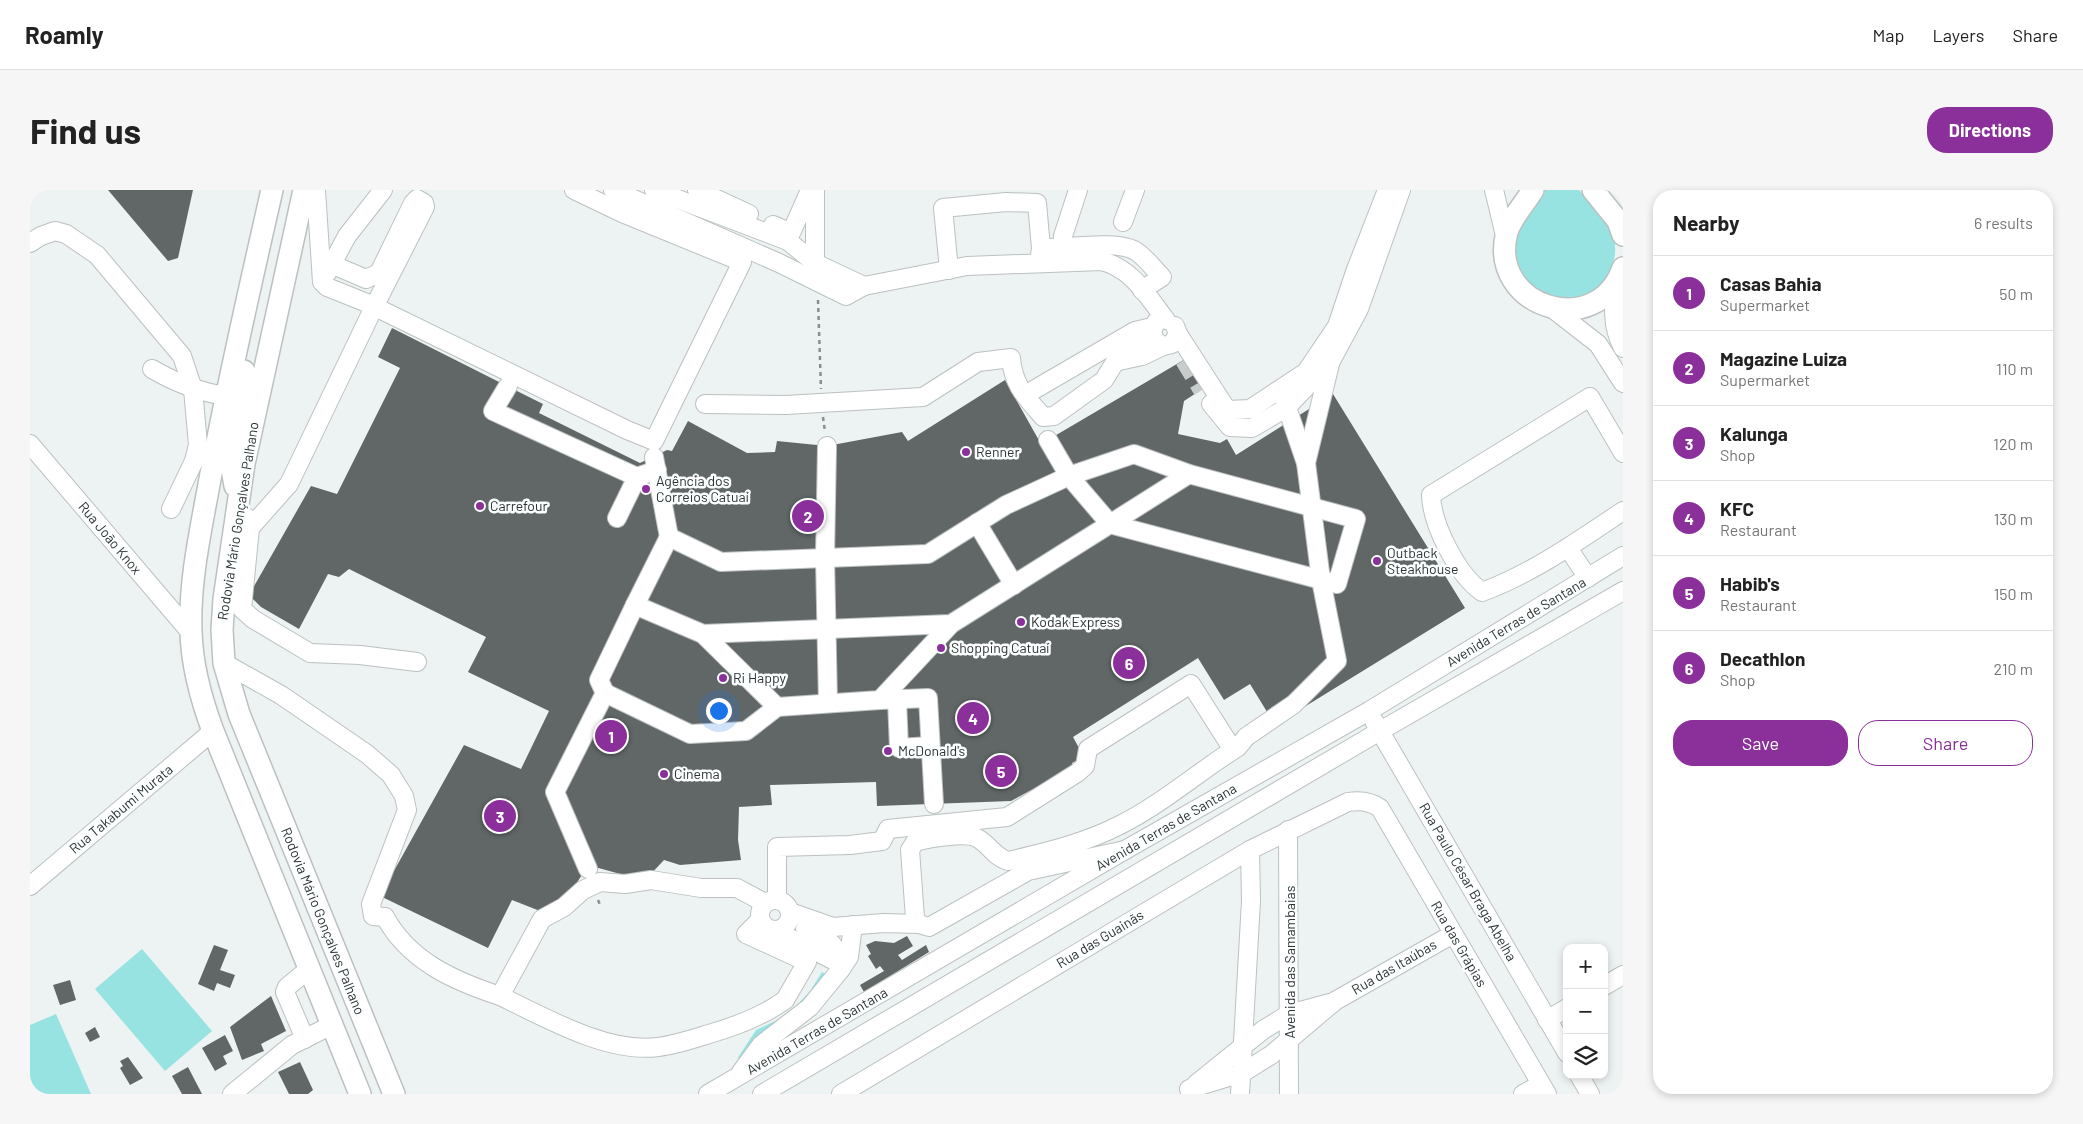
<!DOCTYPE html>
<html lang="en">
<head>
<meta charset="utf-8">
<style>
  :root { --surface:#fff; --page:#f6f6f6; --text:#222; --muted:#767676; --line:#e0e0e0; --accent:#8b2f9a }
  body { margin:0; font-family:Barlow,sans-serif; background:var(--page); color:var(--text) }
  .controls { position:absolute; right:15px; bottom:15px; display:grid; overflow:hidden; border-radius:10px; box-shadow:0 2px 8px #0003 }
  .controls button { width:45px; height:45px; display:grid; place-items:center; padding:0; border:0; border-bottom:1px solid var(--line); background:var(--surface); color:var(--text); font:25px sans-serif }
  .you { position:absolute; left:688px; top:520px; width:18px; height:18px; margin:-12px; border:4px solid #fff; border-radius:50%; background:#1a73e8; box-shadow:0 0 0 8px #1a73e833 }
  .badge { display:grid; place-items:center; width:32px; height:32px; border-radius:50%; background:var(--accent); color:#fff; font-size:16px; font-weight:700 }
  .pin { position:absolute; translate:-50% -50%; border:2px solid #fff; box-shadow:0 1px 5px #0006 }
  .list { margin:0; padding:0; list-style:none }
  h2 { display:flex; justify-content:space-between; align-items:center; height:65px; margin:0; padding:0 20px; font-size:21px }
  h2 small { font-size:16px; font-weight:400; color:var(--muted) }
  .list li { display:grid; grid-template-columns:32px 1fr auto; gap:15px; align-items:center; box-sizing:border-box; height:75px; padding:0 20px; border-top:1px solid var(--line) }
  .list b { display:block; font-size:19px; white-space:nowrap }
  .list p { margin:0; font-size:16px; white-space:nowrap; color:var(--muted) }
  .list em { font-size:16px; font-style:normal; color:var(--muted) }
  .actions { display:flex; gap:10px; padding:15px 20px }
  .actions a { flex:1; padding:11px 0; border:1px solid var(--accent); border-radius:20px; text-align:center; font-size:18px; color:var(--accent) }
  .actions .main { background:var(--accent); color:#fff }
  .icon { flex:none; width:28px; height:28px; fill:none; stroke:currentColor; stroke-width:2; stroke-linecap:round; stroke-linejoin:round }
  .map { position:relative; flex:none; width:1593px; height:904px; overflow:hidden; border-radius:20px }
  header { display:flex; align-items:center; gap:30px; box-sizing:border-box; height:70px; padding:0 25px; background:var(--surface); border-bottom:1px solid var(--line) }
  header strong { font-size:24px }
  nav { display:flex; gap:28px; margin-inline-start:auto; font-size:18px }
  .intro { display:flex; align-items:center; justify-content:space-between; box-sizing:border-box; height:120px; padding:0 30px }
  h1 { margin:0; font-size:35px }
  .button { padding:12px 22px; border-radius:20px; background:var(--accent); color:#fff; font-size:18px; font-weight:700 }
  main { display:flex; gap:30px; padding:0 30px }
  aside { flex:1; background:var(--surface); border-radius:20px; box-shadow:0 2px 8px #0003 }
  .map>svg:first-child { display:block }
</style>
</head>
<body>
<header>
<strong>Roamly</strong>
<nav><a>Map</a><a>Layers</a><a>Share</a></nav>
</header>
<div class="intro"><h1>Find us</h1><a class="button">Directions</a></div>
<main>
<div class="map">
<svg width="1593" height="904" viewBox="0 0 1593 904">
  <rect width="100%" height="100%" fill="#ecf3f2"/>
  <g fill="#97e3e2">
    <path d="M1515,0H1549C1559,13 1573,23 1580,38C1586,50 1587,63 1582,76C1562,133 1476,109 1487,50C1490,32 1506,16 1515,0Z"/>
    <path d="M112,759L182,841L135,881L65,799Z"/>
    <path d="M792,782L798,785C776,815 740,850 707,869L726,840L747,830L767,815L780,801Z"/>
    <path d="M26,824L61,904H0V835Z"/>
  </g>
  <g fill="#616767">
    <path d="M78,0H163L148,68L138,71Z"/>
    <path d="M362,138L513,214L509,223L610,273L637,260L642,261L658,231L717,263L745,262L747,251L797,256L872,242L878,251L975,190L1011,254L1157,168L1174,198L1154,211L1148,244L1190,253L1197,249L1206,265L1303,204L1435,418L1245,535L1220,494L1194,510L1168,468L1043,547L1054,567L1042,573L1044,577L981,611L847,616L846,592L740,595L742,615L709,617L708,650L711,670L650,675L634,670L618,687H601L565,677L553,683L538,707L510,721L482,710L458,758L350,706L434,555L491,579L519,521L438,482L456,447L319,379L309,387L298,384L269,439L231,417L219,405L281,296L307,304L370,178L348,167Z"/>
    <path d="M877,746L883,756L868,765L872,770L896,755L899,762L834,802L830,795L854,781L850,776L846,779L838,766L841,764L836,755L845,751L864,753Z"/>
    <path d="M184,755L198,760L190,780L205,785L200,798L187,793L184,801L168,794Z"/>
    <path d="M40,790L46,810L30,815L23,795Z"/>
    <path d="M241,806L256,841L231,854L234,861L212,870L200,837Z"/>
    <path d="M65,837L70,847L60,852L55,843Z"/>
    <path d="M195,845L203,861L193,866L197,874L185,881L172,858Z"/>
    <path d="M98,867L113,888L100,895L90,878L93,876L90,871Z"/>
    <path d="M270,872L283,900L278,904H259L248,882Z"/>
    <path d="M158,877L172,904H152L142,886Z"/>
  </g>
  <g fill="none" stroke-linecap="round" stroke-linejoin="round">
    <path stroke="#c7cdcc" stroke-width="18" stroke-dasharray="18 9" stroke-linecap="butt" d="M1154,170L1172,200"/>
    <g stroke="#bbc1c1" stroke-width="20">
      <g id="minor">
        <path d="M286,0L292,92L297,97L337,113L597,240L624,251L712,72L592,23L544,0"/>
        <path d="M583,0L749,73L816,106L834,96L937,76L1072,71C1103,79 1117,106 1136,130"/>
        <path d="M624,0L758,51L785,73L834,96"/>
        <path d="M667,0L719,24"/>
        <path d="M785,0V73"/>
        <path d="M1464,0L1476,50"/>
        <path d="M1093,32L1105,0"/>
        <path d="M743,35L761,43L780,0"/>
        <path d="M0,53L11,46L25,41L36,44L67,65L152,166L163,199L168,255L164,271L141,319"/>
        <path d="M1011,58C1035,59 1089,49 1107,62C1116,68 1124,79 1132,87L1112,100"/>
        <path d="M1031,69L1033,46L1048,0"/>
        <path d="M919,80L913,18L976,12L1007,13L1011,58L1009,73"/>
        <path d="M297,83L317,46L353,0"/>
        <path d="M1588,90C1583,114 1581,135 1593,158"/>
        <path d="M1523,119L1568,154L1593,193"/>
        <path d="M1126,132L1122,142L1125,151L1133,156L1142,154L1148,144L1145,136"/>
        <path d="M1148,144L1197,220L1220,219L1276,182L1307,136L1325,82L1357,0"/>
        <path d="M1089,171L1112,166L1133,156"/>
        <path d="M122,179C146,193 168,202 196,206"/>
        <path d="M478,196L463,221L607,287L627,280"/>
        <path d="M995,205L1105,141L1122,137"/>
        <path d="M675,214L756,215L893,207L948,172L981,168C983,195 996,207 1013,227L1024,226L1074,190L1085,172L1122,142"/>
        <path d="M1181,214L1200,237L1222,238L1256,218L1301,171L1329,119L1371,0"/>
        <path d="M1018,250L1039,286L1080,334L1159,284"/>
        <path d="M0,254L161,443"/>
        <path d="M797,256L795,368L798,513"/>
        <path d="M1593,263L1560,207L1401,305C1402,335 1427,384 1452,402C1503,383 1548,351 1593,321"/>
        <path d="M624,267L639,347"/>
        <path d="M1276,273L1300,174"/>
        <path d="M216,327L220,338L212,419L223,429L280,463L330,465L387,472"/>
        <path d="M587,328L607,287"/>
        <path d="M947,333L984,395"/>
        <path d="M220,338L259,294L344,117L395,17L394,13L387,9L383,13L349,83L336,89L301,74"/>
        <path d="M1538,358L1558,388"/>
        <path d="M673,444L747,517L850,510L921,434L1080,334L1307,394L1326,329L1159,284L1104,264L1039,286L976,315L898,364L691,372L639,347L605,415L673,444L921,434"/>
        <path d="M194,473L251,505L337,564L361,585L374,606L377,620L341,714L343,726L355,727C379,771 424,791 470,806"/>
        <path d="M575,503L660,544L716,541L747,517"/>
        <path d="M850,510L898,508L904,614"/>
        <path d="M867,510L869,558L900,556"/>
        <path d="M1344,531L1537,863"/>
        <path d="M1258,640L1259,904"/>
        <path d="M1095,660L998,681L899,737L889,734L885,728L880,660L885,652C898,648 936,642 947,648C959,654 964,667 978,671C1017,662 1055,653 1090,635C1132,614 1168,582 1208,557L1216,547L1264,514L1307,471L1291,390L1276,273L1251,200"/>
        <path d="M558,679L525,602L575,503L569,490L605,415"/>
        <path d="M0,696L183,541"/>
        <circle cx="745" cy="725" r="15"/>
        <path d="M747,710V657L820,655L852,651L858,639L977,627L1047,583L1055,576L1058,559L1161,494L1203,560"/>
        <path d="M760,722L803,737L854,733L889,734"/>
        <path d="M730,730L716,744L777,772L755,810L749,814C728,828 703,837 679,844C663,849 645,855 628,857C578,864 514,827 470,806L512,729L534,717L553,700L570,692L595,694L621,690L671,698H707L735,713"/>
        <path d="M775,739C793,746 808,752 809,773"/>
        <path d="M744,740L809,773L811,779"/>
        <path d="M1574,796L1593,785"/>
        <path d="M1517,830L1537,818"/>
        <path d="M275,849L255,802L257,797L279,779"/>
        <path d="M711,882L731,855L780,817L811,779L819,767L823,735"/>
        <path d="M1549,885L1560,904"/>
        <path d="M1166,894L1233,840L1259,824L1300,813"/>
        <path d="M1159,899L1212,883L1241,865L1305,811L1423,744"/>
        <path d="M202,904L262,855L302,835"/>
        <path d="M678,904L1095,660L1339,521L1593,366"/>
        <path d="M732,904L1350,541L1593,401"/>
        <path d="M811,904L1220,660L1318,612C1330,610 1340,611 1350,618L1517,904"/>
        <path d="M1210,904L1221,711L1220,660"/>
        <path d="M1493,904L1511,894"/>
      </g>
    </g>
    <g stroke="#bbc1c1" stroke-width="24">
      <g id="major">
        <path d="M242,0C220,96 198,192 180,289C171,339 159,391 161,442C162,477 171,509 183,541L330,904"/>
        <path d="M274,0L214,274L194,409L192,440L194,473L209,524L364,904"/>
        <path d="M1503,0C1495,13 1482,27 1477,42C1457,117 1567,152 1593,78"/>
        <path d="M1563,0L1588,31L1593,45"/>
        <path d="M205,296L200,268L214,181"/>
      </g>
    </g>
    <g stroke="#8a8e8e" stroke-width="2.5" stroke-dasharray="4 4" stroke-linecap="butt">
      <path d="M788,110L791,199"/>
      <path d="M793,227L795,242"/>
      <path d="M568,710L571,717"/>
    </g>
    <use href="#minor" stroke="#fff" stroke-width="18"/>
    <use href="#major" stroke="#fff" stroke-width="21"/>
  </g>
  <g fill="#8b2f9a" stroke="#fcffff" stroke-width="2">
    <circle cx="936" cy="262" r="5"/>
    <circle cx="616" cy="299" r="5"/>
    <circle cx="450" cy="316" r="5"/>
    <circle cx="1347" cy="371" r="5"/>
    <circle cx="991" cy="432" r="5"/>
    <circle cx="911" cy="458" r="5"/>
    <circle cx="693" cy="488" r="5"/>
    <circle cx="858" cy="561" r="5"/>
    <circle cx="634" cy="584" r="5"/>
  </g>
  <g text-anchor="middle" stroke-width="5" stroke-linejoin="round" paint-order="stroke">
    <g font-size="14" fill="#313333" stroke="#fcffff" text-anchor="start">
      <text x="946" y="267">Renner</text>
      <text x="626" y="296">Agência dos<tspan x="626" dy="16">Correios Catuaí</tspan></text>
      <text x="460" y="321">Carrefour</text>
      <text x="1357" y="368">Outback<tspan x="1357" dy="16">Steakhouse</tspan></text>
      <text x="1001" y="437">Kodak Express</text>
      <text x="921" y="463">Shopping Catuaí</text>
      <text x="703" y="493">Ri Happy</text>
      <text x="868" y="566">McDonald's</text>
      <text x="644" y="589">Cinema</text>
    </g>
    <g font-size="14" fill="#313333" stroke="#fcffff">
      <text transform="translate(208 331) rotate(-81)" y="5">Rodovia Mário Gonçalves Palhano</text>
      <text transform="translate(80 348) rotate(50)" y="5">Rua João Knox</text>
      <text transform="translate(1486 432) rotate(-31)" y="5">Avenida Terras de Santana</text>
      <text transform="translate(91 619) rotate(-40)" y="5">Rua Takabumi Murata</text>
      <text transform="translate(1136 637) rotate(-30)" y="5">Avenida Terras de Santana</text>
      <text transform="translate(1438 692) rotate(60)" y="5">Rua Paulo César Braga Abelha</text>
      <text transform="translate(293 731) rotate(68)" y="5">Rodovia Mário Gonçalves Palhano</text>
      <text transform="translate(1070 749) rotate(-31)" y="5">Rua das Guainãs</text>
      <text transform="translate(1429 754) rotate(60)" y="5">Rua das Grápias</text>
      <text transform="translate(1260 772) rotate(-90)" y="5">Avenida das Samambaias</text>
      <text transform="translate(1364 777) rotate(-30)" y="5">Rua das Itaúbas</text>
      <text transform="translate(787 841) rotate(-30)" y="5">Avenida Terras de Santana</text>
    </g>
  </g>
</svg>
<div class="controls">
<button>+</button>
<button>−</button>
<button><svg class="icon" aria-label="layers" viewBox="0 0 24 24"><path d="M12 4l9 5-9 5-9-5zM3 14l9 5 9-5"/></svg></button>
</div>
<div class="you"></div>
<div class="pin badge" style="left:581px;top:546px">1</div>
<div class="pin badge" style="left:778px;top:326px">2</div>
<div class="pin badge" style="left:470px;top:626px">3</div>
<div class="pin badge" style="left:943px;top:528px">4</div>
<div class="pin badge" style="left:971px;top:581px">5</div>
<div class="pin badge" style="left:1099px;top:473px">6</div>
</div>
<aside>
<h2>Nearby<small>6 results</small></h2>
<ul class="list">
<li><span class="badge">1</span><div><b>Casas Bahia</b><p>Supermarket</p></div><em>50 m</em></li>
<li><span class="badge">2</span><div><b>Magazine Luiza</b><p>Supermarket</p></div><em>110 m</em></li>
<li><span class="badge">3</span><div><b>Kalunga</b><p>Shop</p></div><em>120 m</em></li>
<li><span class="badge">4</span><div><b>KFC</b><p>Restaurant</p></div><em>130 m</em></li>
<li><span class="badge">5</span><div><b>Habib's</b><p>Restaurant</p></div><em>150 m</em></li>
<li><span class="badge">6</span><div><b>Decathlon</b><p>Shop</p></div><em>210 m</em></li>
</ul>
<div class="actions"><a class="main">Save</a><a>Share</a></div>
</aside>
</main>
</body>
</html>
